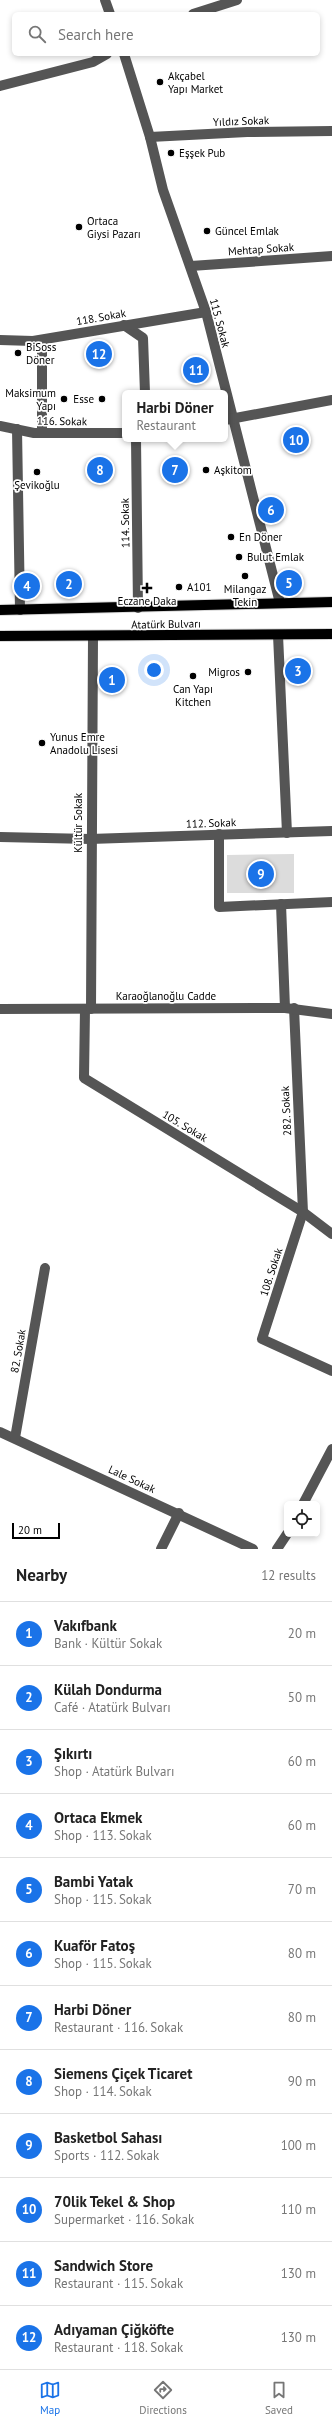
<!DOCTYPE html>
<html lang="en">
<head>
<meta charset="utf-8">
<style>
  :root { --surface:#fff; --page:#f2f2f2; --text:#222; --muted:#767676; --line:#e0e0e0; --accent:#1a73e8 }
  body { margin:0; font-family:"PT Sans",sans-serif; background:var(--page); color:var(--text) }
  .controls { position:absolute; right:12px; bottom:12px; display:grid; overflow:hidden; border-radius:6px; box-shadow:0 2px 6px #0003 }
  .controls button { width:36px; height:36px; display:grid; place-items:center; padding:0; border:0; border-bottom:1px solid var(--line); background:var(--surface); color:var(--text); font:20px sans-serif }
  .scale { position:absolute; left:12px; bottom:10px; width:48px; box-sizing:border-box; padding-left:4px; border:2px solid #000; border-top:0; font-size:11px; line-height:14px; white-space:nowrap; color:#000; -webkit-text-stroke:3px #fff; paint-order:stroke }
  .you { position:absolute; left:154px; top:670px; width:14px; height:14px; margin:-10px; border:3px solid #fff; border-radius:50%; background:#1a73e8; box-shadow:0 0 0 6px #1a73e833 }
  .badge { display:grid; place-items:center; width:26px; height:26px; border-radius:50%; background:var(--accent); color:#fff; font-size:13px; font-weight:700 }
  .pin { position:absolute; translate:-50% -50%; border:2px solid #fff; box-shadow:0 1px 4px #0006 }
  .popup { position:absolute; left:122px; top:390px; width:106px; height:52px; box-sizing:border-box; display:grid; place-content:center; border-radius:6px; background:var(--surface); filter:drop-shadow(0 1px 3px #0005); font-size:13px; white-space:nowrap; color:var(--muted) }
  .popup b { font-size:15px; color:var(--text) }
  .popup::after { content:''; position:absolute; left:50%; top:100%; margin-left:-8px; border:8px solid transparent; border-top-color:var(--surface) }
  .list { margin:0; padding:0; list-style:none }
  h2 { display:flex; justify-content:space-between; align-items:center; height:52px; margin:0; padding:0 16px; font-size:17px }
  h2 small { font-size:13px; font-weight:400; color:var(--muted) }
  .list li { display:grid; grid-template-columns:26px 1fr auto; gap:12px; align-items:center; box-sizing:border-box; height:64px; padding:0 16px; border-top:1px solid var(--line) }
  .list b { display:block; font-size:15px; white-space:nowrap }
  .list p { margin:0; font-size:13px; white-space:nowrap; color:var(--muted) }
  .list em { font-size:13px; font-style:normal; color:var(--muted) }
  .icon { flex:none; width:22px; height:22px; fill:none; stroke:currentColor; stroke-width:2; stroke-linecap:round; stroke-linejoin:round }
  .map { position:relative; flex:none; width:332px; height:1549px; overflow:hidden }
  .search { position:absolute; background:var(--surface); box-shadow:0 2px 6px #0003; left:12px; right:12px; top:12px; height:44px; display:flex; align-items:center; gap:10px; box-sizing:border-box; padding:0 14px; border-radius:6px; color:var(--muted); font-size:15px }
  .sheet { height:820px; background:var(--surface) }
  nav { display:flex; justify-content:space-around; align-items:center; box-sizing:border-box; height:56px; border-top:1px solid var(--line); background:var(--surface); font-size:11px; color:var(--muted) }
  nav a { display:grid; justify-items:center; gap:2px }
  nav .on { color:var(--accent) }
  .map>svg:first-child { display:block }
</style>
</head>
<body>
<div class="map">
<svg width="332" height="1549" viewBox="0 0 332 1549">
  <rect width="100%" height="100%" fill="#fff"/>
  <path fill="#dcdcdc" d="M294,854V893H227V855Z"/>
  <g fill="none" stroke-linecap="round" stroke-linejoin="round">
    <g stroke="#dbdbdb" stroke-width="12">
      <g id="major">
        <path d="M0,610L332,602"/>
        <path d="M0,636L332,634"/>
      </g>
    </g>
    <g stroke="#555" stroke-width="10">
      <path d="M105,0L110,14"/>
      <path d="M193,14L237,0"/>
      <path d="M124,54L150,137L163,190L206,312L280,603"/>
      <path d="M0,86L93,62L107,54"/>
      <path d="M150,137L247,132L332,131"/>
      <path d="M191,266L332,256"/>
      <path d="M124,325L143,338L145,393"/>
      <path d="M0,340L33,341L206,312"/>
      <path d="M42,340V433"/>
      <path d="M225,420L332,400"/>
      <path d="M0,426L34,433H125"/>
      <path d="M17,429L20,610"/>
      <path d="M136,439L138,608"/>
      <path d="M278,635L287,833"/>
      <path d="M219,834V907L332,902"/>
      <path d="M0,837L90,839L332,831"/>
      <path d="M281,904L285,1008"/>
      <path d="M294,1008L303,1212L262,1339L332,1371"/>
      <path d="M0,1009L285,1008L332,1014"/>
      <path d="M85,1009L84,1078L303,1212L332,1234"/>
      <path d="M91,1009L93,637"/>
      <path d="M0,1432L253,1549"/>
      <path d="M15,1438L45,1268"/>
      <path d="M303,1504L332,1449"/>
      <path d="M161,1549L179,1513"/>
      <path d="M277,1549L287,1534"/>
    </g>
    <use href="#major" stroke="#000" stroke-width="10"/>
  </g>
  <g fill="#000" stroke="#fff" stroke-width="1.5">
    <circle cx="160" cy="82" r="4"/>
    <circle cx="171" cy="153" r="4"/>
    <circle cx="79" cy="227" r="4"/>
    <circle cx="207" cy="231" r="4"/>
    <circle cx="18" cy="353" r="4"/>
    <circle cx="64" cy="399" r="4"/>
    <circle cx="102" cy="399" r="4"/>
    <circle cx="206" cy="470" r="4"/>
    <circle cx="37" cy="472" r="4"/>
    <circle cx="231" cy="537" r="4"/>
    <circle cx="239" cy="557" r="4"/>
    <circle cx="245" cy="576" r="4"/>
    <circle cx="179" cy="587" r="4"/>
    <path d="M145 582h4v4h4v4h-4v4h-4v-4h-4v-4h4z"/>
    <circle cx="248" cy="672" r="4"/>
    <circle cx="193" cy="676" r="4"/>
    <circle cx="42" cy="743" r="4"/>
  </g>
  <g text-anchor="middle" stroke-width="3.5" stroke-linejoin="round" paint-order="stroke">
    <g font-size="11" fill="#000" stroke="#fff" text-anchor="start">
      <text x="168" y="80">Akçabel<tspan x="168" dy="13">Yapı Market</tspan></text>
      <text x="179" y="157">Eşşek Pub</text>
      <text x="87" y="225">Ortaca<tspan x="87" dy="13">Giysi Pazarı</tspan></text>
      <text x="215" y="235">Güncel Emlak</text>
      <text x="26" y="351">BiSoss<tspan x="26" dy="13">Döner</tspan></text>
      <text x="56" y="397" text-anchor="end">Maksimum<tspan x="56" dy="13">Yapı</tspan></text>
      <text x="94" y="403" text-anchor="end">Esse</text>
      <text x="214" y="474">Aşkitom</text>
      <text x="37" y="489" text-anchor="middle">Şevikoğlu</text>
      <text x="239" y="541">En Döner</text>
      <text x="247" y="561">Bulut Emlak</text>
      <text x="187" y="591">A101</text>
      <text x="245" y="593" text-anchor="middle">Milangaz<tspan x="245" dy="13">Tekin</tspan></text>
      <text x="147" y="605" text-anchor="middle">Eczane Daka</text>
      <text x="240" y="676" text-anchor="end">Migros</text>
      <text x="193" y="693" text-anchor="middle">Can Yapı<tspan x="193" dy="13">Kitchen</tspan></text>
      <text x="50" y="741">Yunus Emre<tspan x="50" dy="13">Anadolu Lisesi</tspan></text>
    </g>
    <g font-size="11" fill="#000" stroke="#fff">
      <text transform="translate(241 121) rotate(-2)" y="4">Yıldız Sokak</text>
      <text transform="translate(261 249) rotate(-4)" y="4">Mehtap Sokak</text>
      <text transform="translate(101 317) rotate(-10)" y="4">118. Sokak</text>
      <text transform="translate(220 323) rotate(75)" y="4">115. Sokak</text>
      <text transform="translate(62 421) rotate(1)" y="4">116. Sokak</text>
      <text transform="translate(125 523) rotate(-91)" y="4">114. Sokak</text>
      <text transform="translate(166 624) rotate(-1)" y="4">Atatürk Bulvarı</text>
      <text transform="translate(78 823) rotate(-90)" y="4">Kültür Sokak</text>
      <text transform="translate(211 823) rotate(-2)" y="4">112. Sokak</text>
      <text x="166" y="1000">Karaoğlanoğlu Cadde</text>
      <text transform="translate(286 1111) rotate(-93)" y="4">282. Sokak</text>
      <text transform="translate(185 1126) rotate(31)" y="4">105. Sokak</text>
      <text transform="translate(271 1272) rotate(-72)" y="4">108. Sokak</text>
      <text transform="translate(18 1351) rotate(-80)" y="4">82. Sokak</text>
      <text transform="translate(132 1479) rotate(25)" y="4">Lale Sokak</text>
    </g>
  </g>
</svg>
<div class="controls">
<button><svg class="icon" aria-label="locate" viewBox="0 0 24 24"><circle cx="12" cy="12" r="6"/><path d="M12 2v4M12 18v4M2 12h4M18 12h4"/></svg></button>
</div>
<div class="scale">20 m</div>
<div class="you"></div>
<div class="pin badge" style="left:112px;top:680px">1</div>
<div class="pin badge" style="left:69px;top:584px">2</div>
<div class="pin badge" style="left:298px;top:671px">3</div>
<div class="pin badge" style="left:27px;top:586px">4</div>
<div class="pin badge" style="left:289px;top:583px">5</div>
<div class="pin badge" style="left:271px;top:510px">6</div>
<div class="pin badge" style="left:175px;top:470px">7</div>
<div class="popup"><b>Harbi Döner</b>Restaurant</div>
<div class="pin badge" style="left:100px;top:470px">8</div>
<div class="pin badge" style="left:261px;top:874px">9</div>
<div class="pin badge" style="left:296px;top:440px">10</div>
<div class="pin badge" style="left:196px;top:370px">11</div>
<div class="pin badge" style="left:99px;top:354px">12</div>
<div class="search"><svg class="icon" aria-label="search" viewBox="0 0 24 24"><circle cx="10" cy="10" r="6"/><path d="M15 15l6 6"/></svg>Search here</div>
</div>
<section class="sheet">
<h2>Nearby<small>12 results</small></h2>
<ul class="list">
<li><span class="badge">1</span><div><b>Vakıfbank</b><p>Bank · Kültür Sokak</p></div><em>20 m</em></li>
<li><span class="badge">2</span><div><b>Külah Dondurma</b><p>Café · Atatürk Bulvarı</p></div><em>50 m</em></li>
<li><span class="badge">3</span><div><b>Şıkırtı</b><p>Shop · Atatürk Bulvarı</p></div><em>60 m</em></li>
<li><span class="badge">4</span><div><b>Ortaca Ekmek</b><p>Shop · 113. Sokak</p></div><em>60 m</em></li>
<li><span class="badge">5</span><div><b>Bambi Yatak</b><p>Shop · 115. Sokak</p></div><em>70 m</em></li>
<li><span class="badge">6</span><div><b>Kuaför Fatoş</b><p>Shop · 115. Sokak</p></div><em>80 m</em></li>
<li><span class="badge">7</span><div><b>Harbi Döner</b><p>Restaurant · 116. Sokak</p></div><em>80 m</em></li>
<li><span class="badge">8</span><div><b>Siemens Çiçek Ticaret</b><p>Shop · 114. Sokak</p></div><em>90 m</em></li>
<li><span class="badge">9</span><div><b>Basketbol Sahası</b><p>Sports · 112. Sokak</p></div><em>100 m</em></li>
<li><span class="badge">10</span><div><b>70lik Tekel &amp; Shop</b><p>Supermarket · 116. Sokak</p></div><em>110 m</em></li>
<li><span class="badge">11</span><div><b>Sandwich Store</b><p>Restaurant · 115. Sokak</p></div><em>130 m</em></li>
<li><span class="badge">12</span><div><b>Adıyaman Çiğköfte</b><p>Restaurant · 118. Sokak</p></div><em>130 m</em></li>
</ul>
</section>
<nav>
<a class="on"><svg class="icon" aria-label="map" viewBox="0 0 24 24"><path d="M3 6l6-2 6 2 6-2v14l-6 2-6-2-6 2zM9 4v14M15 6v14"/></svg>Map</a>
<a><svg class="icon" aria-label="directions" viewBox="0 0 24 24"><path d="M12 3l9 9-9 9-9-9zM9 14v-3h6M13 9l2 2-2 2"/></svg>Directions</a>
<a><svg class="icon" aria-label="saved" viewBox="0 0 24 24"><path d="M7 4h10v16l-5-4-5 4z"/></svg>Saved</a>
</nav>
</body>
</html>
